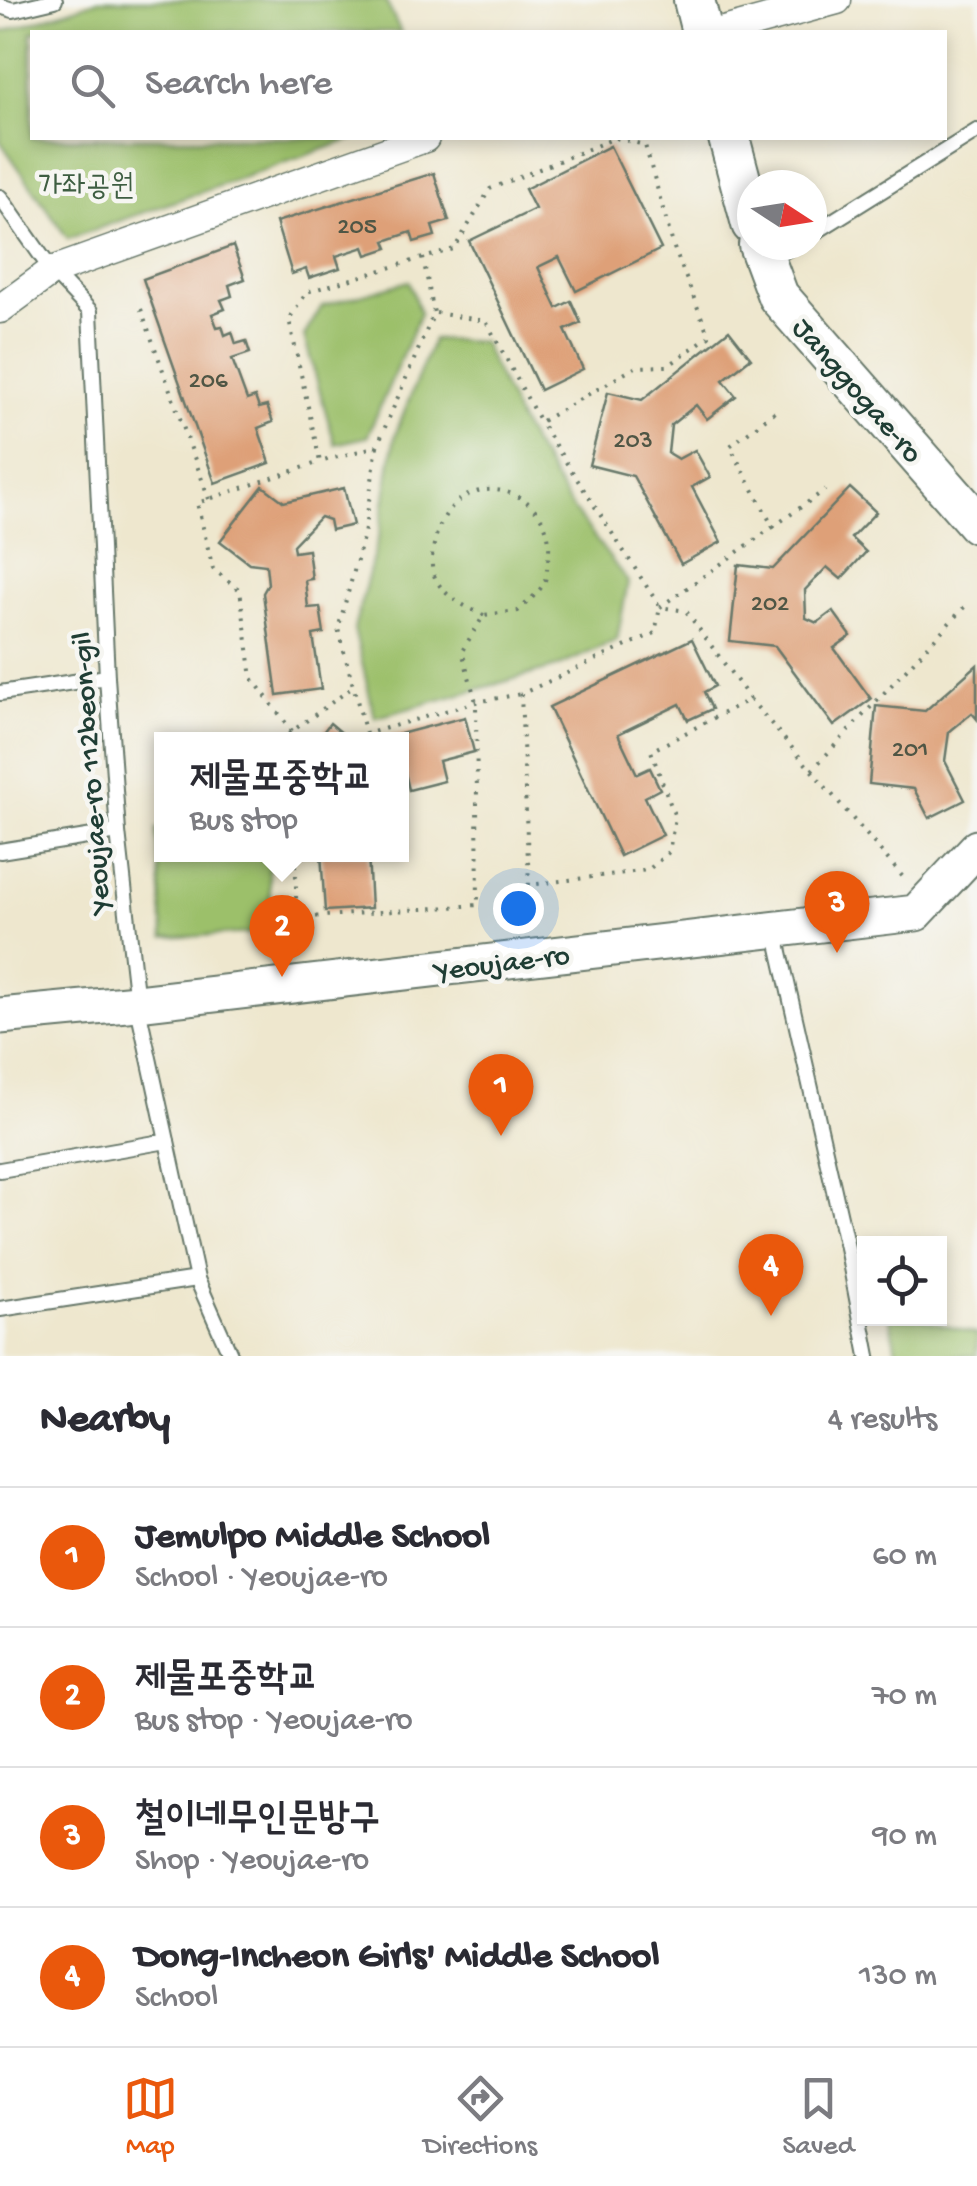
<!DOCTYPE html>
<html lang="en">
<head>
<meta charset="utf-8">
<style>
  :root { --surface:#fff; --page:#f7f7f7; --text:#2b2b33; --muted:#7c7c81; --line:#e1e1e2; --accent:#ea580c }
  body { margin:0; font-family:"Gochi Hand","Poor Story",sans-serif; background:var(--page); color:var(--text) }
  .controls { position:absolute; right:30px; bottom:30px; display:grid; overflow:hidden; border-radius:0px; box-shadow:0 5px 15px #0003 }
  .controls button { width:90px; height:90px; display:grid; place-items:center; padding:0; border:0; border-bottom:2px solid var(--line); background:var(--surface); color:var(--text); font:50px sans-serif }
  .compass { position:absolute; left:737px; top:170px; width:90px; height:90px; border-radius:50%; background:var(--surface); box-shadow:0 5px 15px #0003; rotate:102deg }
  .you { position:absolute; left:518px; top:908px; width:35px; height:35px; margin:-25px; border:8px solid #fff; border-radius:50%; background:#1a73e8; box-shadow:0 0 0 15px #1a73e833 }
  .badge { display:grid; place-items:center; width:65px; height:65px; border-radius:50%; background:var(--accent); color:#fff; font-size:32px; font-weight:700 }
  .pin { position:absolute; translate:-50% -82px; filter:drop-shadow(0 2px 5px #0008) }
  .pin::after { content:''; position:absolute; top:52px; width:35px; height:30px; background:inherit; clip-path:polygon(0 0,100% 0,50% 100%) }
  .popup { position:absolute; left:154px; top:732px; width:255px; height:130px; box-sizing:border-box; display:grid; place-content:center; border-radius:0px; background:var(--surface); filter:drop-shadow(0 2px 8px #0005); font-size:32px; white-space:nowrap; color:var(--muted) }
  .popup b { font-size:38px; color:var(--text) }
  .popup::after { content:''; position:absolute; left:50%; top:100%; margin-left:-20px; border:20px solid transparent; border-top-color:var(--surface) }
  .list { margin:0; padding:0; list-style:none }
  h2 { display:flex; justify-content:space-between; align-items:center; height:130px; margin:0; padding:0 40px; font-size:42px }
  h2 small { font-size:32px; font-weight:400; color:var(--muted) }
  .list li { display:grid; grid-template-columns:65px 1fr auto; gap:30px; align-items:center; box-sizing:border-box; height:140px; padding:0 40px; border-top:2px solid var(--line) }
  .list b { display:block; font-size:38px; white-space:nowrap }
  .list p { margin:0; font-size:32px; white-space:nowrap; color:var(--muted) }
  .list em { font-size:32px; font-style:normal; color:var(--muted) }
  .icon { flex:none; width:55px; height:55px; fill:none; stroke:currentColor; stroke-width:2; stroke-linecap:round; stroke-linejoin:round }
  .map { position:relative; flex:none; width:977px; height:1356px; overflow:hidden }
  .search { position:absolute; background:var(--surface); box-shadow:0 5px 15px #0003; left:30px; right:30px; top:30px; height:110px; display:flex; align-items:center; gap:25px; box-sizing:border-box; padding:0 35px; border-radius:0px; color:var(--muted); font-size:38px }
  .sheet { height:690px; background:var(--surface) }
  nav { display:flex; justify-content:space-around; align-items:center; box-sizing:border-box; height:140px; border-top:2px solid var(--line); background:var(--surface); font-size:28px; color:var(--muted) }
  nav a { display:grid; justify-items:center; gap:5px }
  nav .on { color:var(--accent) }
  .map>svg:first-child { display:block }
</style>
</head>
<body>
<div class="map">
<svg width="977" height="1356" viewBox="0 0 977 1356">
  <rect width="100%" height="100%" fill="#f6f6f2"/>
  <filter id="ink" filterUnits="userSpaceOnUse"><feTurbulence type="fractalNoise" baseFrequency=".01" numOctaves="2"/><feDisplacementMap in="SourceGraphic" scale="20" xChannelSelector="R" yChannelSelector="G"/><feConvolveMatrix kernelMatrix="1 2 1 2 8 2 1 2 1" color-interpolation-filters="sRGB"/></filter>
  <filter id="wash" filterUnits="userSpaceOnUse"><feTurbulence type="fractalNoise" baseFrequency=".0048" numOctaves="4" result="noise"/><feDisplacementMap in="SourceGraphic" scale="40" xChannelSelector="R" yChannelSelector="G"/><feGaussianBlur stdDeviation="2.25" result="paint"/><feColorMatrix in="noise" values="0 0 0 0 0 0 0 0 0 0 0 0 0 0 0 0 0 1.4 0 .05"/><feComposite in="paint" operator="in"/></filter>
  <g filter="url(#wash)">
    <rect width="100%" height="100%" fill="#eee7ce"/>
    <g fill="#9cc06a" stroke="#5e7e4f" stroke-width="2.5">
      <path d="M99,0H385L401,32H32V138H355L68,239L0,141V33Z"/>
      <path d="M409,281L420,314L367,437L335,444L304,336L322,306Z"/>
      <path d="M433,339L482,342L520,423L570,505L628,582L617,640L557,667L375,718L354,629L379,535L395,435Z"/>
      <path d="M157,829H162V854L268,855L272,932L164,938Z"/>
      <path d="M890,1319H920L977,1334V1356H897Z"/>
    </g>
    <g id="blocks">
      <g fill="#dea078">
        <path d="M610,146L661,249L576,291L559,257L538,267L557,308L571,301L581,323L565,330L583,369L540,390L469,241L535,209L525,189Z"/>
        <path d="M434,173L449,221L432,226L435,236L414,242L411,232L385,241L388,248L367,255L364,247L336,256L340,268L309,278L306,269L292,274L276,222Z"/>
        <path d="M233,246L245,279L229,285L232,296L221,300L225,309L212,314L217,327L222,326L225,335L232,332L236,344L246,341L250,353L232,359L247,400L255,397L259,408L267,406L273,422L258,428L270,463L215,483L143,279Z"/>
        <path d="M729,330L751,358L723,380L736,396L707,419L696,405L671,425L668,453L678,459L695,450L710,477L692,487L721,542L681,564L633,476L589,465L608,392L642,400Z"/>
        <path d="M263,486L284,502L344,488L353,525L331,530L329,520L320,517L293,545L294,552L308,550L312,579L305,580L308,608L320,607L324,633L313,635L321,689L277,695L263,593L268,584L266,565L249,563L220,541Z"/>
        <path d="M850,488L876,512L851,538L866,552L841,579L827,567L805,590L806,618L817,623L833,611L851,636L834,648L871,699L834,726L775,646L730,641L738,565L773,569Z"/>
        <path d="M692,639L715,686L704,692L712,709L688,720L680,704L618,734L637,774L650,768L660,789L645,797L663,835L620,856L549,707Z"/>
        <path d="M977,665V719L972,713L949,732L945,761L965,800L929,818L914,789L869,784L876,706L925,711Z"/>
        <path d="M465,717L474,752L439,761L444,781L409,790L405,772L402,773V740L385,738Z"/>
        <path d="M330,723L350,740H317Z"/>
        <path d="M321,854H368L371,908L325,911Z"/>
      </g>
    </g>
  </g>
  <g filter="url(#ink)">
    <use href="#blocks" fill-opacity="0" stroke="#67786a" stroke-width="2.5"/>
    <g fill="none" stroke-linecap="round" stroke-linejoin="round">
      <g stroke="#67786a" stroke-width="18">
        <g id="service">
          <path d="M0,6L13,10L55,0"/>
          <path d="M0,197L52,271L90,311L107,677L118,832L137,1003L197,1279L231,1356"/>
          <path d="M812,234L977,131"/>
          <path d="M769,260L794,245"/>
          <path d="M0,693L107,677"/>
          <path d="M0,851L118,832"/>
          <path d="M775,930L848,1252L868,1356"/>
          <path d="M0,1170L167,1141"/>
          <path d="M0,1309L197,1279"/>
        </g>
      </g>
      <g stroke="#67786a" stroke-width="31">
        <g id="minor">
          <path d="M720,32L837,0"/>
          <path d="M0,309L52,271L425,138"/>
        </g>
      </g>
      <g stroke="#67786a" stroke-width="39">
        <path id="tertiary" d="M0,1016L137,1003L916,913L977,848"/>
      </g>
      <g stroke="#67786a" stroke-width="44">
        <g id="secondary">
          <path d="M694,0L702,32"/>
          <path d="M729,138L752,224"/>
          <path d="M759,245L778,296L977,523"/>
        </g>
      </g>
      <g stroke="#67786a" stroke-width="4" stroke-dasharray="2.5 8" stroke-linecap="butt">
        <path d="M423,258L434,313L377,446L320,462L289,319L307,292L454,249L490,189L615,138L645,145L674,248L709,336L668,366L636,367L540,422L660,607L655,633L521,694L529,885L648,870L669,852L675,817L651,751L750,699L686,611L660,607"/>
        <path d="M141,309L209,499"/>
        <path d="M436,313L486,321L540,422"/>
        <path d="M377,446L364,535L338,629L366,734L476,702L521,694"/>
        <path d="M773,527L825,490"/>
        <path d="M660,607L773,527L730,446L777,410"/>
        <path d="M750,699L903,877"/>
        <path d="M292,731L252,678L240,590L213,569L197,503L320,462"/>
        <path d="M280,740L353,687"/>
        <path d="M812,770L969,602"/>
        <path d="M296,854V918L478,905L476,702L462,651L484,615L518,611C526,603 539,593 544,583C547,577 547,567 548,560C562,483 442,452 432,558C429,589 460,605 484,615"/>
      </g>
      <use href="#service" stroke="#fff" stroke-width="14"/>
      <use href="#minor" stroke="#fff" stroke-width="28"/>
      <use href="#tertiary" stroke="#fff" stroke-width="35"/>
      <use href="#secondary" stroke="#fff" stroke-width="40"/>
    </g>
  </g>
  <g text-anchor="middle" stroke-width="9" stroke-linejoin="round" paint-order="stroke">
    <g font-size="25" fill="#4f5645">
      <text x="357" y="233">205</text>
      <text x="208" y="387">206</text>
      <text x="633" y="447">203</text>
      <text x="770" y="610">202</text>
      <text x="910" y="756">201</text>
    </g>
    <g font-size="30" fill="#3e5e42" stroke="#f6f6f2">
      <text x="86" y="194">가좌공원</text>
    </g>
    <g font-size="30" fill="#1f3d34" stroke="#f6f6f2">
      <text transform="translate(859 389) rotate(49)" y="10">Janggogae-ro</text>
      <text transform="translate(89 773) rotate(-94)" y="10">Yeoujae-ro 112beon-gil</text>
      <text transform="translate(502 961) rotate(-7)" y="10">Yeoujae-ro</text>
    </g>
  </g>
</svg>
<div class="controls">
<button><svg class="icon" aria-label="locate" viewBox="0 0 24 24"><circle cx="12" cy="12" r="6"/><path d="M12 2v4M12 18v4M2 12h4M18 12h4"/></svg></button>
</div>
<svg class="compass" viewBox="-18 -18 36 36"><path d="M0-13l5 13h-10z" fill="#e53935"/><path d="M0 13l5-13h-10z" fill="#7c7c81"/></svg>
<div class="you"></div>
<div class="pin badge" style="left:501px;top:1136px">1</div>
<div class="pin badge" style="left:282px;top:977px">2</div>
<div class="popup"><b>제물포중학교</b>Bus stop</div>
<div class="pin badge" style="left:837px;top:953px">3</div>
<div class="pin badge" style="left:771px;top:1316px">4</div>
<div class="search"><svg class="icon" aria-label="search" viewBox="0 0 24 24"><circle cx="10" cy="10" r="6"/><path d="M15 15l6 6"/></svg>Search here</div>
</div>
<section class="sheet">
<h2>Nearby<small>4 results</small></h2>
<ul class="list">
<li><span class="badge">1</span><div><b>Jemulpo Middle School</b><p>School · Yeoujae-ro</p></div><em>60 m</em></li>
<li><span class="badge">2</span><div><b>제물포중학교</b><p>Bus stop · Yeoujae-ro</p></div><em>70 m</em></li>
<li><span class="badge">3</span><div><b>철이네무인문방구</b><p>Shop · Yeoujae-ro</p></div><em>90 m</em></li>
<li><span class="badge">4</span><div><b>Dong-Incheon Girls' Middle School</b><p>School</p></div><em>130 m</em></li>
</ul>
</section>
<nav>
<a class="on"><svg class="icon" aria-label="map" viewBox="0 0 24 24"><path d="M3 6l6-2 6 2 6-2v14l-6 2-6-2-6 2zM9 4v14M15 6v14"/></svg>Map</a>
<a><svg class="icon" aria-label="directions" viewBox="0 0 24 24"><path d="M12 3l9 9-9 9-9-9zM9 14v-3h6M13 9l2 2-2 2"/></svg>Directions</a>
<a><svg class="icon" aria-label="saved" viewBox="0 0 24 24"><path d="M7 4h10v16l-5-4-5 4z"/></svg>Saved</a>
</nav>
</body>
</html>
